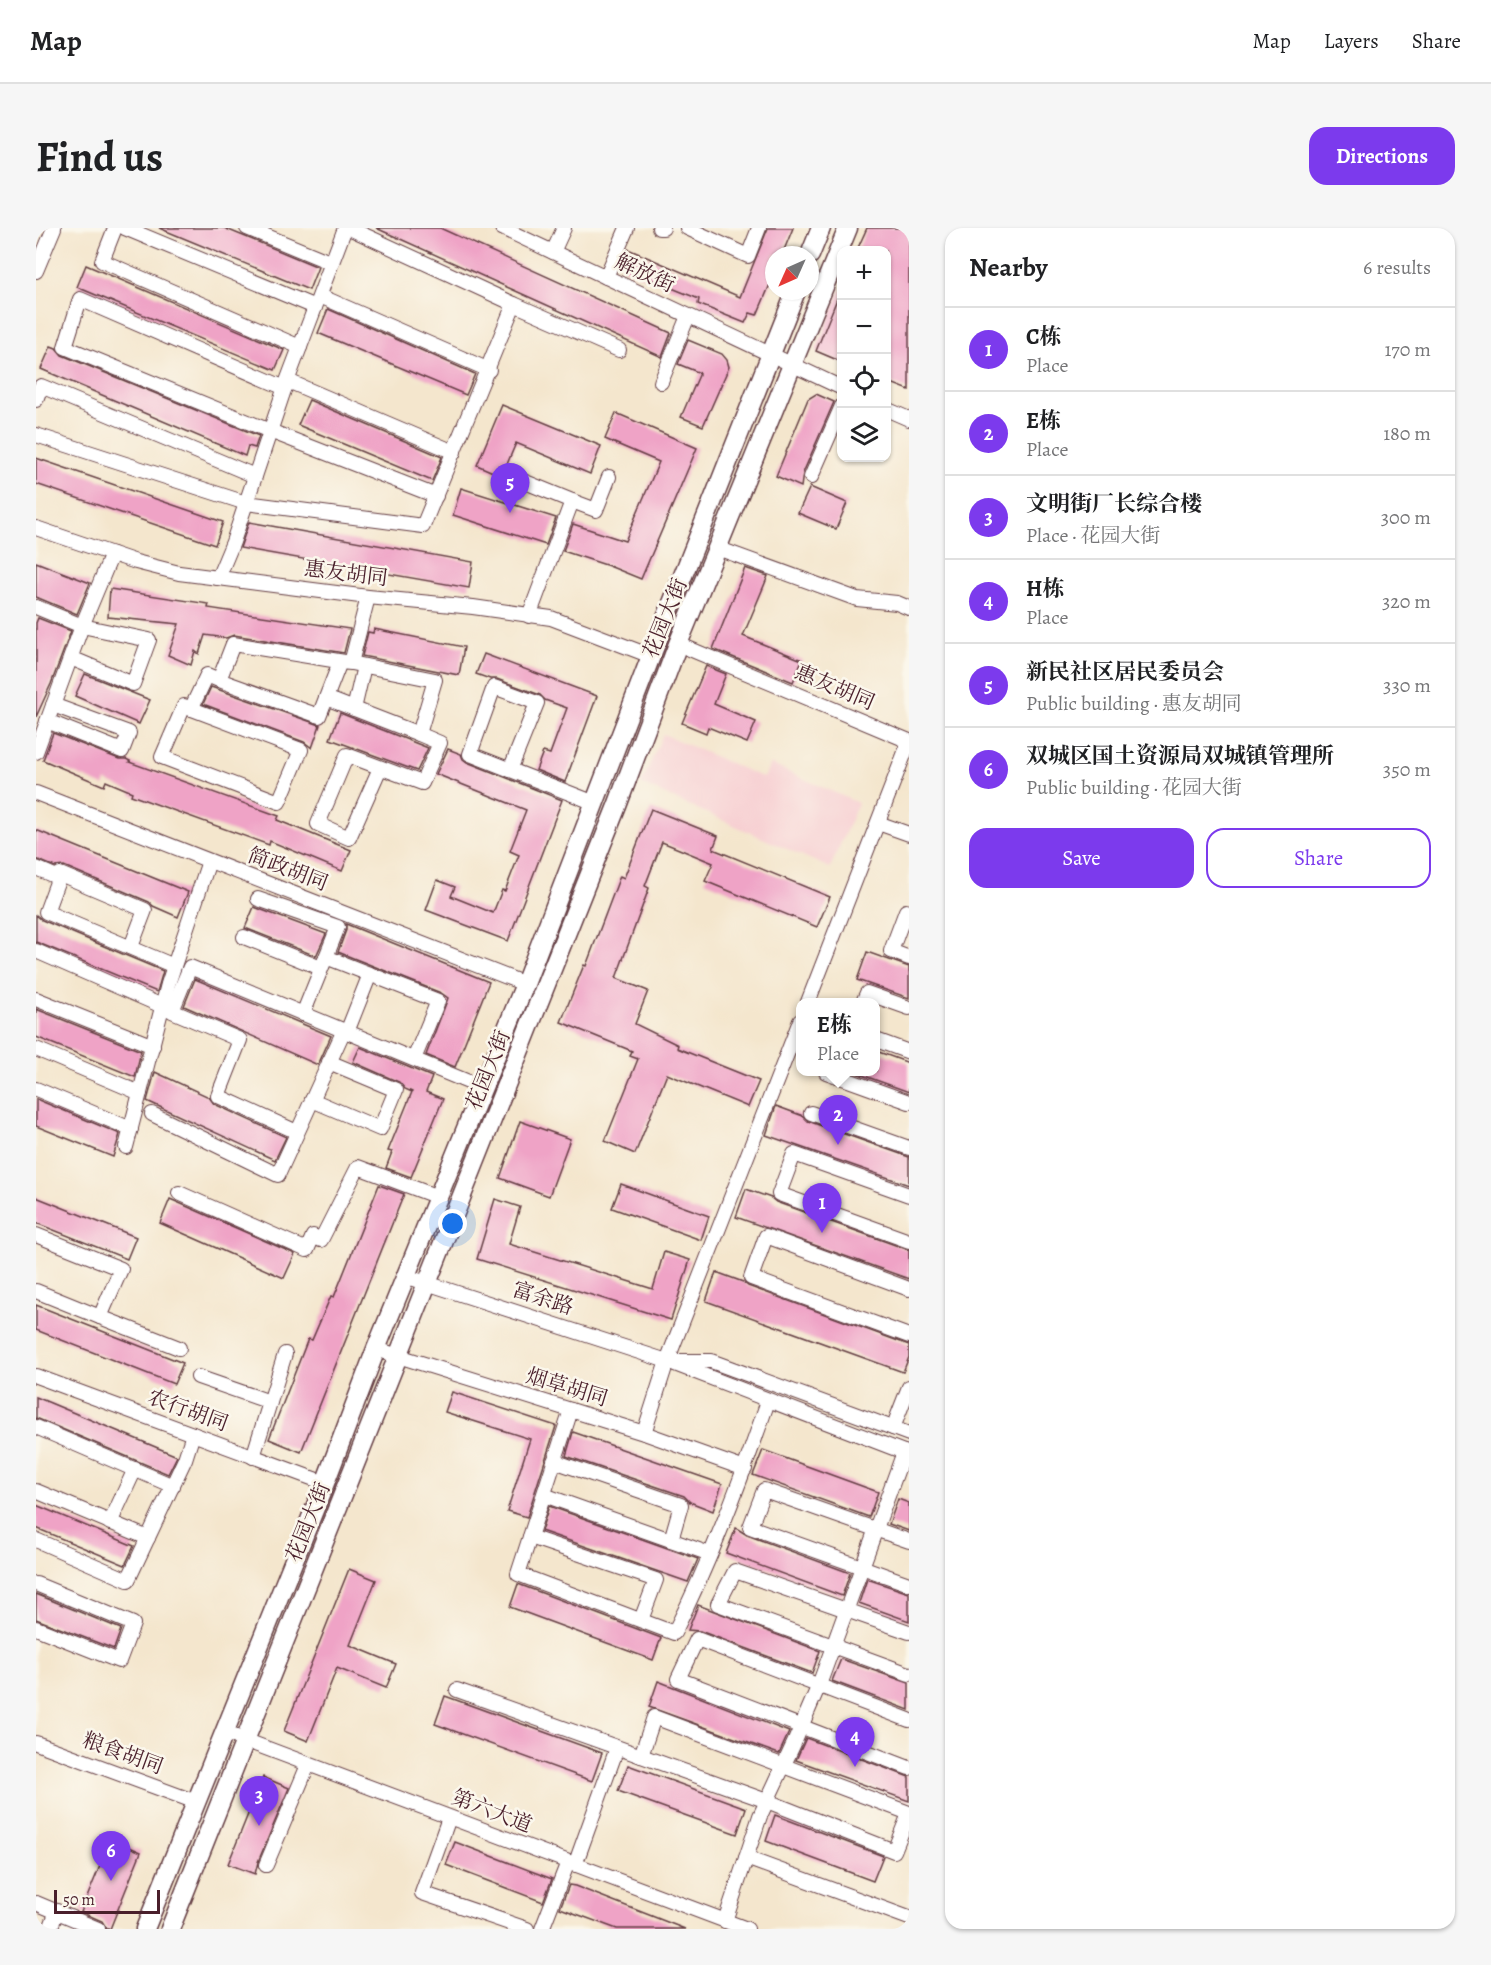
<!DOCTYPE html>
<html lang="en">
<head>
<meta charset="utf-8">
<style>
  :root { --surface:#fff; --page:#f6f6f6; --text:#202124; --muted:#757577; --line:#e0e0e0; --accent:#7c3aed }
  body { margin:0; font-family:Alegreya,"Noto Serif SC",serif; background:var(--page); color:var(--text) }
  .controls { position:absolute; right:18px; top:18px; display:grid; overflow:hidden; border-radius:12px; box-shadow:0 2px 4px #0004 }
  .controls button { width:54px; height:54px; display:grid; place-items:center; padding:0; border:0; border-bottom:2px solid var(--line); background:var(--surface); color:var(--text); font:30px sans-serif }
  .compass { position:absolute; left:729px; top:18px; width:54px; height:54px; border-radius:50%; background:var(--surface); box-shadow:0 2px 4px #0004; rotate:225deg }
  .scale { position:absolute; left:18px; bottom:15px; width:106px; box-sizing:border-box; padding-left:6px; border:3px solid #4a1f2b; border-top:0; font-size:16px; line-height:21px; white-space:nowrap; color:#4a1f2b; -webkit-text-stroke:4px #fbf7ec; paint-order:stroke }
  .you { position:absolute; left:417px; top:996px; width:21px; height:21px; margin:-15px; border:4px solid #fff; border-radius:50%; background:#1a73e8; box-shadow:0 0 0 9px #1a73e833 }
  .badge { display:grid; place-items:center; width:39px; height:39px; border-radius:50%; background:var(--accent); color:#fff; font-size:20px; font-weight:700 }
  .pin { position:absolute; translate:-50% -50px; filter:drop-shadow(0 2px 3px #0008) }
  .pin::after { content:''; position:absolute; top:32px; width:21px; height:18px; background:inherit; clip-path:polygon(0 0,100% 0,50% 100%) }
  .popup { position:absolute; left:760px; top:770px; width:84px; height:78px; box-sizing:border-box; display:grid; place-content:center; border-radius:12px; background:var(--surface); filter:drop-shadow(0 2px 4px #0005); font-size:20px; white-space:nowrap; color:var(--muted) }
  .popup b { font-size:22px; color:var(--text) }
  .popup::after { content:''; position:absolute; left:50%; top:100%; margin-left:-12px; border:12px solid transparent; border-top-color:var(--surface) }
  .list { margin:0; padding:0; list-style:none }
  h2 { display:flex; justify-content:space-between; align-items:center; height:78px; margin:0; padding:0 24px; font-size:26px }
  h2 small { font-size:20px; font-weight:400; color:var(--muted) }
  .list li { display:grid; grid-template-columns:39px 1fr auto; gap:18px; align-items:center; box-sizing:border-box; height:84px; padding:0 24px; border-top:2px solid var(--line) }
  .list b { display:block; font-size:22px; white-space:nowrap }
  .list p { margin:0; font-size:20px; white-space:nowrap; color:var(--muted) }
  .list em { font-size:20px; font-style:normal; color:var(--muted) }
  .actions { display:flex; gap:12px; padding:18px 24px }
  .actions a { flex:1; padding:14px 0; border:2px solid var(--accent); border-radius:18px; text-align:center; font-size:21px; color:var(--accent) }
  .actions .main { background:var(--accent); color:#fff }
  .icon { flex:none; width:33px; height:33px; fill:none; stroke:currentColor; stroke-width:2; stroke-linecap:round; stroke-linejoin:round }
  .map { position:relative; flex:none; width:873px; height:1701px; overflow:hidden; border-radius:18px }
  header { display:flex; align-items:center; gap:36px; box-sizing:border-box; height:84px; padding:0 30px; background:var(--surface); border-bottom:2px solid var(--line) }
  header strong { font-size:28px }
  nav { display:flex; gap:33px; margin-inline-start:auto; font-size:21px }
  .intro { display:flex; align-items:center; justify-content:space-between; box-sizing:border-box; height:144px; padding:0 36px }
  h1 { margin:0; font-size:42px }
  .button { padding:15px 27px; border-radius:18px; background:var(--accent); color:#fff; font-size:21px; font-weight:700 }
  main { display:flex; gap:36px; padding:0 36px }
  aside { flex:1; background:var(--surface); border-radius:18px; box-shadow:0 2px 4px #0004 }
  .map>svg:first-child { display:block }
</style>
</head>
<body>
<header>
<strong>Map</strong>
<nav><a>Map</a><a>Layers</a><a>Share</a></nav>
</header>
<div class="intro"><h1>Find us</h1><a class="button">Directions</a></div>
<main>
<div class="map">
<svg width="873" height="1701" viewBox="0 0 873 1701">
  <rect width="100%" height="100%" fill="#fbf7ec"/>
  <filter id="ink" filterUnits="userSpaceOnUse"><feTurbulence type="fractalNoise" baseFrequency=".0167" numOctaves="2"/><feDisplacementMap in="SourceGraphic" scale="12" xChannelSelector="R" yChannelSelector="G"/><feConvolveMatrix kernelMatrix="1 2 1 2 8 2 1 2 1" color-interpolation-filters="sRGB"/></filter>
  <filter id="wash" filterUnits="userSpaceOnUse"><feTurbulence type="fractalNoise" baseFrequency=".008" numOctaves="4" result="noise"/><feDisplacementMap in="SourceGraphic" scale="24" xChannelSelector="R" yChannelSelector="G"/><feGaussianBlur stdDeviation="1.35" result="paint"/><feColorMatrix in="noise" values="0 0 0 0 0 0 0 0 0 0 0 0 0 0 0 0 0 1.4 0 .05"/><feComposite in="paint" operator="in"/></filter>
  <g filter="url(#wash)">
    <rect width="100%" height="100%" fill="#f4e6cd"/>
    <path fill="#f7cfd2" d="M627,506L728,550L734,536L822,575L794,640L605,556Z"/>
    <g id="blocks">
      <g fill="#efa3c6">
        <path d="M123,0H188L282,39L273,62Z"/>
        <path d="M340,0H404L635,105L626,129Z"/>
        <path d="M732,0H757L746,27H738V47L721,87L714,85L709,95L662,76L663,71L584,39L592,21L704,69Z"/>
        <path d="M831,0H873V162L850,153V22H821Z"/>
        <path d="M50,37L248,122L239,142L41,59Z"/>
        <path d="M805,61L806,62V134L780,123Z"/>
        <path d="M292,81L439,146L430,167L282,105Z"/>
        <path d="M652,112L686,126L691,132L693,139L667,198L645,189L664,145L642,136Z"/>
        <path d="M15,118L20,120L26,127L223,208L219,220L212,218L209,228L5,141Z"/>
        <path d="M780,166L798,174L767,245L765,259L740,248L772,171Z"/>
        <path d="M273,172L406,229L396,253L262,197Z"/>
        <path d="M466,177L565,218L554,246L480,215L466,248L441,237Z"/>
        <path d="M580,185L661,220L605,351L573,338L527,323L537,296L589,313L623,234L569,211Z"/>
        <path d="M0,230L187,294L179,317L0,256Z"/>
        <path d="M774,259L811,275L800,301L762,285Z"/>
        <path d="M425,260L520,290L510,317L417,287Z"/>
        <path d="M213,294L437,334L433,360L204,320Z"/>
        <path d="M0,334L54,355L41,386L0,369Z"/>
        <path d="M709,340L732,348L707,408L766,432L757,454L677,421Z"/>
        <path d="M74,361L173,376L172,380L314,401L308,425L198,407L190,410L169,407L163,426L159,423L155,437L132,427L143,396L72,389Z"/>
        <path d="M2,390L35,403L15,456L0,489V395Z"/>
        <path d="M338,401L428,419L423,447L326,428L332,404L337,405Z"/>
        <path d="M448,426L561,468L529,554L500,542L507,524L514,526L531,480L509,472L504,467L461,451H454L440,446Z"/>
        <path d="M670,438L690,446L678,476L720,494L711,515L672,499L670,505L646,495Z"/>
        <path d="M49,446L114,472L103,496L39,468Z"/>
        <path d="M175,459L284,497L276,520L268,514L167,476Z"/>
        <path d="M304,485L392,520L381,543L294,511Z"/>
        <path d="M17,505L83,531H90L94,533L93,534L243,588L241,592L315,622L306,643L234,613L233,617L95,567L96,564L70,553L68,558L7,532Z"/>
        <path d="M412,521L425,526L427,531L431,534L526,572L472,713L390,682L401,652L419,659L415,668L457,685L466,662L469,663L483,627L474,623L490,582L400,546Z"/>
        <path d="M615,581L682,608L677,621L794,669L781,699L669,653L677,635L626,614L609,658L613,660L580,750L612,763L599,796L642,817L641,820L723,853L712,879L631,846L599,926L569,913L602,831L594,828L596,823L525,794L548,737L550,738L584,648L588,650Z"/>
        <path d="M0,602L152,664L142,689L117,678L113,674L28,638L19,639L0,631Z"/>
        <path d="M218,679L290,706L280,728L209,700Z"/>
        <path d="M0,687L6,692L127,743L121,764L0,714Z"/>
        <path d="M310,696L453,754L419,839L390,827L412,770L405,765L302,724L310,702Z"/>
        <path d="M831,724L873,739V770L821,752Z"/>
        <path d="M159,751L295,808L282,837L148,778Z"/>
        <path d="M0,781L105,823L99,849L0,809Z"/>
        <path d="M324,819L396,849L390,864L407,871L375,949L350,940L356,924L352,923L376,864L369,861L363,854L317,834Z"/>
        <path d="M840,823L873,835V864L815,843H840Z"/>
        <path d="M119,844L173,869L178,876L250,909L239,932L111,873Z"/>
        <path d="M0,871L84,906L77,929L0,898Z"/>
        <path d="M740,878L767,888L772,893L873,929V957L730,907Z"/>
        <path d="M484,893L534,911L513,968L464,950Z"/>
        <path d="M585,956L673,988L665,1012L576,980Z"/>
        <path d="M343,957L368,966L265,1224L233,1211L272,1111L276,1112L295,1068L298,1069Z"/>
        <path d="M710,961L735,970L740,974L873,1022V1051L700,989Z"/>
        <path d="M0,969L100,1009L91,1031L0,995Z"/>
        <path d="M134,971L259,1026L248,1050L124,995Z"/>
        <path d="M459,971L484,979L473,1016L617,1061L628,1024L654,1032L635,1092L441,1031Z"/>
        <path d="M680,1044L707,1054L712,1058L873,1117V1129L867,1144L670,1073Z"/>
        <path d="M0,1077L147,1135L138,1156L0,1102Z"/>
        <path d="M416,1164L520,1198L491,1289L471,1283L494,1211L409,1184Z"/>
        <path d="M0,1169L141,1228L132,1246L0,1190Z"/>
        <path d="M537,1204L686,1256L677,1283L654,1274L648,1268L530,1228Z"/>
        <path d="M727,1222L842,1264L833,1289L717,1247Z"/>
        <path d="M862,1271L873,1275V1303L853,1296Z"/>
        <path d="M0,1277L98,1318L89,1337L0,1300Z"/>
        <path d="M513,1278L662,1331L652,1354L505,1303Z"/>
        <path d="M700,1300L711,1307L814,1345L806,1368L690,1325Z"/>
        <path d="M313,1341L340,1352L314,1417L360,1436L350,1460L301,1440L272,1513L248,1503Z"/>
        <path d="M831,1351L873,1365V1393L823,1375Z"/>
        <path d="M482,1356L625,1410L617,1432L474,1379Z"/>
        <path d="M0,1366L85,1401L78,1421L0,1391Z"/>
        <path d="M662,1377L784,1423L776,1445L664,1403L652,1402Z"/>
        <path d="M805,1431L873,1455V1482L796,1453Z"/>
        <path d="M622,1453L753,1504L743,1526L613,1479Z"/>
        <path d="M409,1468L566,1525L556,1553L399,1496Z"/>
        <path d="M770,1510L873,1549V1573L760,1532Z"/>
        <path d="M592,1537L710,1580L701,1606L582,1563Z"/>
        <path d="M227,1549L253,1560L222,1634L219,1646L192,1636Z"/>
        <path d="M739,1587L847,1628L837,1653L730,1613Z"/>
        <path d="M75,1611L105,1624L74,1701H71L66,1693L45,1684Z"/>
        <path d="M419,1614L516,1651L507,1674L410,1637Z"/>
        <path d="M533,1657L539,1658L649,1701H581L524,1680Z"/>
      </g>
    </g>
  </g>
  <g filter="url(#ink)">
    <use href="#blocks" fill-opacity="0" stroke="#643d43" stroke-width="1.5"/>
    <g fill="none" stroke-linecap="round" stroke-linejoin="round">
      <g stroke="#643d43" stroke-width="16">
        <g id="minor">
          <path d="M79,0L66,33L264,119"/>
          <path d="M89,0L279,79"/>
          <path d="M211,0L296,35"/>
          <path d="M466,0L806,160"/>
          <path d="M623,0H627"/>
          <path d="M651,0L712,28L723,0"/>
          <path d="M517,24L528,0"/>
          <path d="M0,43L18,0"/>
          <path d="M570,49L591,0"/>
          <path d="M284,68L453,142"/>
          <path d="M478,76L583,122"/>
          <path d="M252,153L418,224"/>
          <path d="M625,154L652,88"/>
          <path d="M249,160L44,71L29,119L234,203L400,268"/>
          <path d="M0,172L5,158L219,248"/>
          <path d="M850,181L873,191"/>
          <path d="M0,207L210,275L387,298L478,76L313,0"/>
          <path d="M775,249L806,178"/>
          <path d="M482,251L536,273L493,388"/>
          <path d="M536,273L560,282L573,249"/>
          <path d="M0,300L100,334L143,345L332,369L437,379L515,390L615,428"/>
          <path d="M681,320L821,371L861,375L873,380"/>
          <path d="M182,350L197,314L250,156L309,0"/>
          <path d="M0,379L46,398L113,412L97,456L35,430"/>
          <path d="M642,416L873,513"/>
          <path d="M290,470L383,506L399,452L315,435L197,416L183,452L283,488L304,434L315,435L332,369"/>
          <path d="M148,478L265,522L243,574L126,529Z"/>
          <path d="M155,481L171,447L183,452"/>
          <path d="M318,481L328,438"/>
          <path d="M11,493L86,523L93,505L17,477"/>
          <path d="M0,524L46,398L76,326"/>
          <path d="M344,540L313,610L282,596L311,527L386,555L404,515L383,506"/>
          <path d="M474,542L501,475L458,459L434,526L559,575"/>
          <path d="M0,565L489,756"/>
          <path d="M842,595L873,606"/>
          <path d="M0,640L23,650"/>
          <path d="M222,671L302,699L290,729"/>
          <path d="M873,684L870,683L855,723L873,730"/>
          <path d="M208,709L285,740"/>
          <path d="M95,719L109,682L24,646L10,684L138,738"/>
          <path d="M0,723L126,778"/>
          <path d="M0,771L117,818"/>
          <path d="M772,774L873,514"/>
          <path d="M827,774L831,765L873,780"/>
          <path d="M267,786L290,729L402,773L378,831"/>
          <path d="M311,804L334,746"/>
          <path d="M840,812L873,824"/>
          <path d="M0,821L104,865"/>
          <path d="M790,844L873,874"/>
          <path d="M0,861L95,901"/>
          <path d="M276,872L344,901L360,862L293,834"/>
          <path d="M775,885L873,920"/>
          <path d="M116,886L242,947L308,802"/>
          <path d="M261,904L182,868L204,812L136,783L154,739L447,860"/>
          <path d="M90,919L132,756L173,633"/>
          <path d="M143,965L271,1022L277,1008L285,1012L322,939L402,969"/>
          <path d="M873,967L758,926L743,966L873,1013"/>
          <path d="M0,1007L85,1041L64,1089L0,1063"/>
          <path d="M369,1048L631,1133L873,1226"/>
          <path d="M873,1061L730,1008L715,1050L873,1108"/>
          <path d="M64,1089L143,1120"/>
          <path d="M340,1121L608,1205L709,1241"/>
          <path d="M640,1133H675L873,1206"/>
          <path d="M0,1148L289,1255"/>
          <path d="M162,1149L234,1174"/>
          <path d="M535,1182L482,1346L638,1405C676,1330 705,1252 732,1173"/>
          <path d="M0,1199L137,1258"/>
          <path d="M857,1200L873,1159"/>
          <path d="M608,1205L631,1133L764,793"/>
          <path d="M217,1229L249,1126"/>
          <path d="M518,1233L645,1277L635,1312"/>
          <path d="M0,1263L112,1310"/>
          <path d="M508,1267L674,1326"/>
          <path d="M74,1295L99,1241"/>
          <path d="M494,1309L620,1352L605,1392"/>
          <path d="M0,1312L92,1352L149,1231L157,1206"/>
          <path d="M873,1313L728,1262L714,1299L873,1356"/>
          <path d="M0,1356L97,1396L83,1433L0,1400"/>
          <path d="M873,1404L699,1343L682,1376L873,1446"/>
          <path d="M421,1462L731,1573L858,1623L873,1586"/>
          <path d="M873,1492L661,1411L642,1451L873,1540"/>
          <path d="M187,1504L711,1701"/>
          <path d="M0,1515L160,1574"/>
          <path d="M605,1528L618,1489L873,1585"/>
          <path d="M413,1590L386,1665L491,1701"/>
          <path d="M710,1630L873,1690"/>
          <path d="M230,1637L272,1537"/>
          <path d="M539,1637L581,1520"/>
          <path d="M0,1675L62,1701"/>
          <path d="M689,1693L724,1588L759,1513L783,1457L868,1224"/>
          <path d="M14,1701L21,1683"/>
          <path d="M506,1701L532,1634"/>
        </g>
      </g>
      <g stroke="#643d43" stroke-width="21">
        <g id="major">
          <path d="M774,27L785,0"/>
          <path d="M109,1701L289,1255L340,1121L489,756L615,428L760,63"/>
          <path d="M134,1701L581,578L642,416L812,0"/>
        </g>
      </g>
      <use href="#minor" stroke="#fff" stroke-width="14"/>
      <use href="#major" stroke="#fff" stroke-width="18"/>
    </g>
  </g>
  <g text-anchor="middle" stroke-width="5" stroke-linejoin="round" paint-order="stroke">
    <g font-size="21" fill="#4a1f2b" stroke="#fbf7ec">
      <text transform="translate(609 45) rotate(25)" y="7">解放街</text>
      <text transform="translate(310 345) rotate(7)" y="7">惠友胡同</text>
      <text transform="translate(629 390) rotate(-68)" y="7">花园大街</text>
      <text transform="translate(799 459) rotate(23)" y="7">惠友胡同</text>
      <text transform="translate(252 641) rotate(21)" y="7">简政胡同</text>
      <text transform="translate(452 842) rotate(-68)" y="7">花园大街</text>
      <text transform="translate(507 1070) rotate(18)" y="7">富余路</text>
      <text transform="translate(531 1159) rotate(17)" y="7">烟草胡同</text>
      <text transform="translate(152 1182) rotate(20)" y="7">农行胡同</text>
      <text transform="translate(272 1294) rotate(-68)" y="7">花园大街</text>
      <text transform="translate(87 1525) rotate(20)" y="7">粮食胡同</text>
      <text transform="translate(456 1583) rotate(21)" y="7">第六大道</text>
    </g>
  </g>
</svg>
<div class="controls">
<button>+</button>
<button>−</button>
<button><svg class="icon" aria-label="locate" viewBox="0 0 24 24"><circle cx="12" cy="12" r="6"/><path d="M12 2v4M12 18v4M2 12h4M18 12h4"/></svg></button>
<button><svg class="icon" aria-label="layers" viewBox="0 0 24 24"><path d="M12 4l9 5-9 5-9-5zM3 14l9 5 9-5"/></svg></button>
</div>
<svg class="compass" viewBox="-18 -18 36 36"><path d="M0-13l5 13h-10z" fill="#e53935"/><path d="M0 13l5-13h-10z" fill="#757577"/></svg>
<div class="scale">50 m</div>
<div class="you"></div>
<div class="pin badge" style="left:786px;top:1005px">1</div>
<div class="pin badge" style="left:802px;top:917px">2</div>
<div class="popup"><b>E栋</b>Place</div>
<div class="pin badge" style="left:223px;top:1598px">3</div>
<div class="pin badge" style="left:819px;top:1539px">4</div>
<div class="pin badge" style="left:474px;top:285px">5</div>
<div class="pin badge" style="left:75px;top:1653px">6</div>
</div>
<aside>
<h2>Nearby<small>6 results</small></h2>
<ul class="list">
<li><span class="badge">1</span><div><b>C栋</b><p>Place</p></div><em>170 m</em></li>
<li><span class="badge">2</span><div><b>E栋</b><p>Place</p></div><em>180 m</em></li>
<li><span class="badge">3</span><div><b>文明街厂长综合楼</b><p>Place · 花园大街</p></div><em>300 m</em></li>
<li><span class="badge">4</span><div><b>H栋</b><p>Place</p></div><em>320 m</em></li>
<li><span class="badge">5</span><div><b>新民社区居民委员会</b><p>Public building · 惠友胡同</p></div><em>330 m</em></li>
<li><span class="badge">6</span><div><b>双城区国土资源局双城镇管理所</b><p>Public building · 花园大街</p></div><em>350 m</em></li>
</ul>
<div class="actions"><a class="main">Save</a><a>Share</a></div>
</aside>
</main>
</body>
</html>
